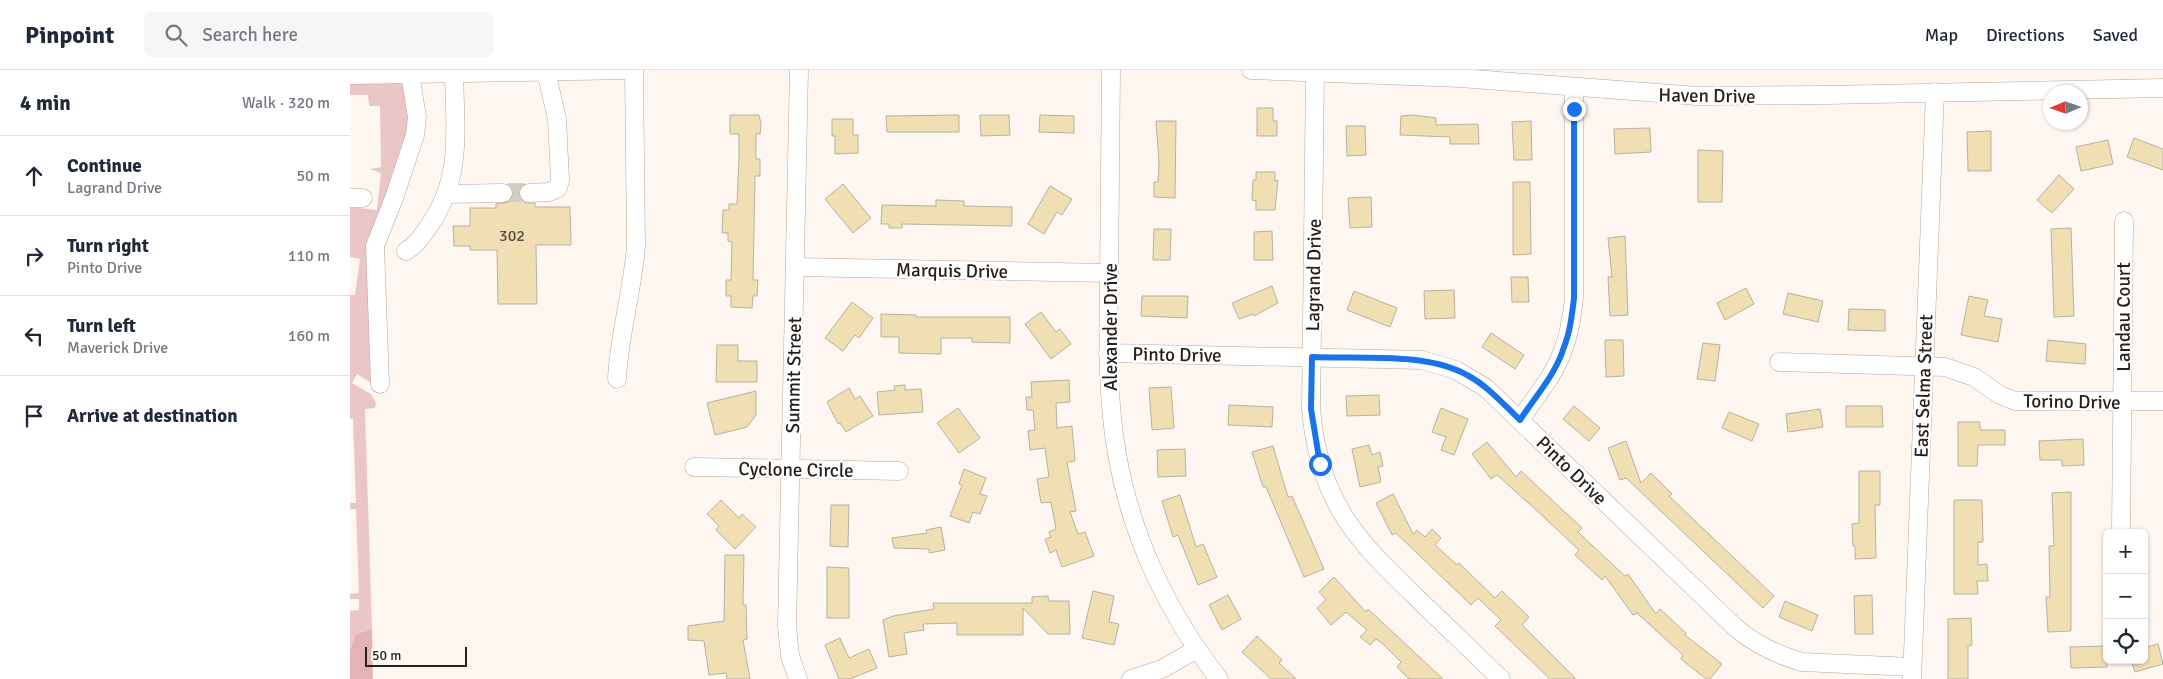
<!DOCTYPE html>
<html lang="en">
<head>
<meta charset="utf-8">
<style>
  :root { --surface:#fff; --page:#f6f6f7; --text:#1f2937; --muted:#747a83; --line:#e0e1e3 }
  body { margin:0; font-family:Signika,sans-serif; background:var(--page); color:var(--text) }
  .controls { position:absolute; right:15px; bottom:15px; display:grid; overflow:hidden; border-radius:8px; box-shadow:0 1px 4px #0004 }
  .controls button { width:45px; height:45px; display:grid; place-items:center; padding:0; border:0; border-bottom:1px solid var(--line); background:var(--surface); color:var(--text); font:25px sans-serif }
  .compass { position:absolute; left:1693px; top:15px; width:45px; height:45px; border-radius:50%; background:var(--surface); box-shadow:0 1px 4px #0004; rotate:268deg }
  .scale { position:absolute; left:15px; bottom:12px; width:102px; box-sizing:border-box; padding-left:5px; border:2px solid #261f1a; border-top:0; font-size:14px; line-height:18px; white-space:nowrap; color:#261f1a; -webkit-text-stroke:4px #fff; paint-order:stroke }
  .stop { position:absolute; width:15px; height:15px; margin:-11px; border:4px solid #1a73e8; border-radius:50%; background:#fff }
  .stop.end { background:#1a73e8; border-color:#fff; box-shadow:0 1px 5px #0008 }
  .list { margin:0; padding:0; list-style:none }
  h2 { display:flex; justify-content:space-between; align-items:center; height:65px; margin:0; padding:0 20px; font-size:21px }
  h2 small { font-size:16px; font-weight:400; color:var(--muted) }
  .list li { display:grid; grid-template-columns:32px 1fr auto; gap:15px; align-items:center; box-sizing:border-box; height:80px; padding:0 20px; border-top:1px solid var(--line) }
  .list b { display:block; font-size:19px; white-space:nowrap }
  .list p { margin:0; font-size:16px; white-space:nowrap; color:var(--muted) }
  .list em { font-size:16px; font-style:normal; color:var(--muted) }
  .icon { flex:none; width:28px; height:28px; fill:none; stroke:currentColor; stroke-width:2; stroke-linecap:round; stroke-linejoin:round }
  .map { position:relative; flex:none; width:1813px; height:609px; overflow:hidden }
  header { display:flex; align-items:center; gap:30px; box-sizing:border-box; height:70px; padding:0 25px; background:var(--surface); border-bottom:1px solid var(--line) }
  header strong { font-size:24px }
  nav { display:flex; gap:28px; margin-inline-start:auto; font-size:18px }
  .search { width:350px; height:45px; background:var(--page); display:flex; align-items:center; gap:12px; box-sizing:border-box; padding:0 18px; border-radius:8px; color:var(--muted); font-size:19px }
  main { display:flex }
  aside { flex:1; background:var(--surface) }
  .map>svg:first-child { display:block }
</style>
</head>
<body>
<header>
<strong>Pinpoint</strong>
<div class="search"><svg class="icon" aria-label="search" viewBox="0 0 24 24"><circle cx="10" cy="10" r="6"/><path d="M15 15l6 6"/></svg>Search here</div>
<nav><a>Map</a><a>Directions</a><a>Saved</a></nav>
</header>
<main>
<aside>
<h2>4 min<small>Walk · 320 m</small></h2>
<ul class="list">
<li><svg class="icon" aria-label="ahead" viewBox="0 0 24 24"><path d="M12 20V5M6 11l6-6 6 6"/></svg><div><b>Continue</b><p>Lagrand Drive</p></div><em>50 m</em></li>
<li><svg class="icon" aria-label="right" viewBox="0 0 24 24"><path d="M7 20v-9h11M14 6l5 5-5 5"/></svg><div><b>Turn right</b><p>Pinto Drive</p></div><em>110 m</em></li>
<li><svg class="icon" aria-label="left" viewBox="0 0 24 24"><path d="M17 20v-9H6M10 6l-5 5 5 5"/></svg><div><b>Turn left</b><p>Maverick Drive</p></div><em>160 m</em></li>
<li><svg class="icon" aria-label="arrive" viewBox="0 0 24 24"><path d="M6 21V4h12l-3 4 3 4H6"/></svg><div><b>Arrive at destination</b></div></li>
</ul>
</aside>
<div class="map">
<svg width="1813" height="609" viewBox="0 0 1813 609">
  <rect width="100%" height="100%" fill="#fef6f0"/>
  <path fill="#ebc6c8" d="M49,13L56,17L62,54L22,167L23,314L7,304L2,313L21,324L26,333L25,338L15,339L22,559L6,564L0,580V541L9,540V529H0V524L9,523L6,439H0V433H6L3,349L0,348V225H5L10,189L0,187V137L27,140L31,103L20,99L31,97L30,36H19L18,25H0V14Z"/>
  <path fill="#e6b3b5" d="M22,559L23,609H0V580L6,564Z"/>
  <g fill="#f1dfb4" stroke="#b9b19d">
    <path d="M907,38H923V51H927V66H907Z"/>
    <path d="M380,45H409L411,54L410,64H406V89H410V106H405L403,210H408L407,226H403L402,238L381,237V226H376V210H381L382,172L378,171V163H372L373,140H379V134H387L389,88V64H380Z"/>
    <path d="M609,45V62H537L536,46Z"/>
    <path d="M630,45H659L660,65L631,66Z"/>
    <path d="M690,45L724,46V63L689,62Z"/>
    <path d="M1063,45L1086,48V55L1128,54L1129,74H1100V67L1050,65L1051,46Z"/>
    <path d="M482,49H503V65H508V83L485,84V66H482Z"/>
    <path d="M806,51H826L825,128L804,127V112H808L809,93Z"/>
    <path d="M1181,51L1182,90H1164L1162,52Z"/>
    <path d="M996,56H1015L1016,85L997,86Z"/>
    <path d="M1300,58L1301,82L1265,84L1264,59Z"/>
    <path d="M1641,61V101H1618L1617,62Z"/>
    <path d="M1784,68L1813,79V100L1777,87Z"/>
    <path d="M1758,70L1763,94L1731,101L1726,77Z"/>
    <path d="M1348,80L1373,81L1372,132H1348Z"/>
    <path d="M906,102H925V111L928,110L925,140H906V131L902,130L903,110H906Z"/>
    <path d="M1709,105L1724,119L1702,143L1687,130Z"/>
    <path d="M1163,112H1180L1181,184L1163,185Z"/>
    <path d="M158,114H175L169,119L170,128L175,133H185V137H220L221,175H186L187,234H148L147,180H120V176H104L103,156H120V138H146V134L159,132L164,122Z"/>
    <path d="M493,114L521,148L503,163L475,129Z"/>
    <path d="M700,116L722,129L712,145L707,142L694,164L678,154Z"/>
    <path d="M1021,127L1022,157L1000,158L998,128Z"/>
    <path d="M586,130L614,131V136L662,137V156L552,154V158H539V154H531L532,135L586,136Z"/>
    <path d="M1721,158L1724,246L1704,247L1701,159Z"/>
    <path d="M804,159H821L820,190H803Z"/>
    <path d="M922,161L923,190H904V162Z"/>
    <path d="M1275,166L1278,245L1260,246L1258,207H1262L1258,168Z"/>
    <path d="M1161,207H1178L1179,232H1162Z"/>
    <path d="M922,216L928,233L904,246L903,244L889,249L882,233Z"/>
    <path d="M1396,218L1404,234L1375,250L1367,233Z"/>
    <path d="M1104,220L1105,248L1075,249L1074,221Z"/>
    <path d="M1004,221L1047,238L1040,257L997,240Z"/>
    <path d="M1438,223L1473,231L1468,252L1433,244Z"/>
    <path d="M792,226H838L837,248L791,246Z"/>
    <path d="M1619,226L1638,230L1634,246L1652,249L1648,272L1611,265Z"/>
    <path d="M502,232L523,248L509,268L505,265L493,281L475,268Z"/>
    <path d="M1499,239L1535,240V261L1498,260Z"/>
    <path d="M691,242L706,262L710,259L721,274L701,289L675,254Z"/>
    <path d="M531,244L566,245V247H660V273L622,272V268H591V284L549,283V267H531Z"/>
    <path d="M1141,263L1174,285L1165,299L1132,277Z"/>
    <path d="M1255,270H1273L1274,306L1256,307Z"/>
    <path d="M1698,270L1736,274L1735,294L1696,291Z"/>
    <path d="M1353,273L1370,275L1365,311L1347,309Z"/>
    <path d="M367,275H388V291H407V312H366Z"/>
    <path d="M719,310L720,332L706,333L707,358L722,356L725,391L717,392L726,441L720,442L728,464L735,462L744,486L712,497L706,480L700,483L695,469L701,467L699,462L706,459L701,432L691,433L687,409L699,407L695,378L680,380L678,361L685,360L683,340H677L676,327H682L681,312Z"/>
    <path d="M555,315V320L571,319L573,342L529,345L527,322L545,320L544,316Z"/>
    <path d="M821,317L824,358L802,360L799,318Z"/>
    <path d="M499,318L505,329L510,326L523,346L496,362L490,353L488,354L477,332Z"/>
    <path d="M406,321V345L397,357L365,365L357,333Z"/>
    <path d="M1029,325L1030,345L997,346L996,326Z"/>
    <path d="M879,335L923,337L922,357L878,355Z"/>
    <path d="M1224,336L1250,358L1239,371L1213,349Z"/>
    <path d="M1496,336H1532L1533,357H1496Z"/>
    <path d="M608,338L630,368L609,383L587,353Z"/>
    <path d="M1091,338L1118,349L1104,385L1091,380L1096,367L1082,362Z"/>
    <path d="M1470,339L1473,357L1438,362L1436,344Z"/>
    <path d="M1379,342L1409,354L1402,371L1372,358Z"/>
    <path d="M1608,352H1630V360H1655V375H1628L1627,396H1608Z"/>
    <path d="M1733,369L1734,395L1712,396V390H1690L1689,371Z"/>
    <path d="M1276,371L1291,413L1301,403L1322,424L1319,426L1424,526L1413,538L1276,408L1270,410L1258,378Z"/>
    <path d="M1137,372L1166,407L1171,401L1232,458L1228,462L1275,506L1278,504L1306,544L1310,539L1336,563L1335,565L1372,594L1360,609H1356L1331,589L1333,585L1287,543L1283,545L1255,506L1252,510L1225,485L1229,480L1185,439L1147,405L1141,409L1122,384Z"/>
    <path d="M1019,375L1022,385L1030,382L1033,396L1028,397L1031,412L1010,417L1002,379Z"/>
    <path d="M923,376L938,427L942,426L974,499L954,507L916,417H913L902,382Z"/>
    <path d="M835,379L836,406L808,407L807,380Z"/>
    <path d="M614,399L636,408L630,424L637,426L630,444L623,442L619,453L600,446L612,415L609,414Z"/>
    <path d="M1509,401H1530V435H1525L1526,488L1505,489V476H1503L1502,454L1509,453Z"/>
    <path d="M1721,422V561L1698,562L1696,527H1700L1699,476H1704L1702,423Z"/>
    <path d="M1043,424L1063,464L1067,460L1075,467L1082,459L1091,468L1085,475L1107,495L1109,493L1145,528L1152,521L1179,547L1172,555L1226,609H1200L1145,556L1151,550L1128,528L1121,535L1046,463L1042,465L1026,433Z"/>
    <path d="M830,425L846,477L853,474L867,507L848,515L828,465L823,467L812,431Z"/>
    <path d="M371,430L389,448L392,444L406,457L385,479L366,460L369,456L357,444Z"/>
    <path d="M1604,430H1632L1633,472H1628V495L1637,494L1638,511H1627L1628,524H1604Z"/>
    <path d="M481,435H499L498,477L480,476Z"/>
    <path d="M591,457L595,480L579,483V479L544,478L542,468L577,463L576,460Z"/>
    <path d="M375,485H394L393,535H396L397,569L393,570L400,609H377L376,603L359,605L354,571L338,570V556L374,551Z"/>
    <path d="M477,497L499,498V548H477Z"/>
    <path d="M984,507L1016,542L1018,539L1093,609H1059L1047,597L1051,592L1033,574L1026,569L1020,575L1010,567L1017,560L996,542L981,555L967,538L976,530L969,522Z"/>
    <path d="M743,521L764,526L759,552L769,554L764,575L732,568Z"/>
    <path d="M878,525L891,549L872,560L859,535Z"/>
    <path d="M1522,525L1523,564H1505L1504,526Z"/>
    <path d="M698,526L699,531H719L720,564H698L673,538V565H607V553L573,554L574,560L554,563L557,584L539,587L533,550L543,546L584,539L583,533H682V527Z"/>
    <path d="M1435,531L1468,545L1462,561L1429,547Z"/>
    <path d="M1621,548L1622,575L1618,576V609H1598V549Z"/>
    <path d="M907,566L932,590L929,593L946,609H921L892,582Z"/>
    <path d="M490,568L499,588L519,579L527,598L500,609H489L475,575Z"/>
    <path d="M1808,574L1813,594L1785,602L1781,590H1794V578Z"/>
    <path d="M1757,576V597L1721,598L1720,577Z"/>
  </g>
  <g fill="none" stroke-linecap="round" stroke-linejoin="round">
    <path stroke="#d3cbc5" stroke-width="18" stroke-dasharray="18 9" stroke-linecap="butt" d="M153,123H179"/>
    <g stroke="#b7a697" stroke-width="19">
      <g id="minor">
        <path d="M761,0C761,70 759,141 759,211C758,269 757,327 767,384C781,466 818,544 869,609"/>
        <path d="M901,0L1110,8L1348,26L1476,25L1813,18"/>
        <path d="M965,2L961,339C969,431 1005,469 1068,529C1096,556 1123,582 1151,609"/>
        <path d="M0,5L279,0"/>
        <path d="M179,123L199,122L208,118L210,110L207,49L196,1"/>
        <path d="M96,124L153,123"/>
        <path d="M0,128H13"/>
        <path d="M56,181C66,175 72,166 79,156C113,107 105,60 104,3"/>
        <path d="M445,197L759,203"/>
        <path d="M758,283L1072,290L1106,300L1136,318L1386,558C1406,575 1427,585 1452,592L1562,597"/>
        <path d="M1429,292L1595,297L1624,307L1650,325L1665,331H1813"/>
        <path d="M267,309C269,264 283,220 286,175L284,0"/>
        <path d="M30,314L25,176L44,128L65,65L67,47L60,4"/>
        <path d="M1170,350C1185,327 1206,304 1214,277C1220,262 1222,245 1224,228V18"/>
        <path d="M344,397L549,401"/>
        <path d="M1771,463L1774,151"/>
        <path d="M448,609L440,586L437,556L449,0"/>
        <path d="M781,609L812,599L847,579"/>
        <path d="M1562,609L1585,22"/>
      </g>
    </g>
    <use href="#minor" stroke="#fff" stroke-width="18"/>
  </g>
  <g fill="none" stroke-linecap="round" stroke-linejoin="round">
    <path stroke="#1a73e8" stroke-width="6" d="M970,394L961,339L962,287C1009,289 1076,282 1117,305C1138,316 1153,334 1170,350C1185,327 1206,304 1214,277C1220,262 1222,245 1224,228V39"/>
  </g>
  <g text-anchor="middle" stroke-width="5" stroke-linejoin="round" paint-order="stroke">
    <g font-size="16" fill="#594f40">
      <text x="162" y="171">302</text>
    </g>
    <g font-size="19" fill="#261f1a" stroke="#fff">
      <text transform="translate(1357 25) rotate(1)" y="7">Haven Drive</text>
      <text transform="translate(602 200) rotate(1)" y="7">Marquis Drive</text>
      <text transform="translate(963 205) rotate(-89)" y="7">Lagrand Drive</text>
      <text transform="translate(1773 247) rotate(-90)" y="7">Landau Court</text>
      <text transform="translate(760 257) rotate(-90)" y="7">Alexander Drive</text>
      <text transform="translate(827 284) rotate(1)" y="7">Pinto Drive</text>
      <text transform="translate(443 305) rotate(-89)" y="7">Summit Street</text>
      <text transform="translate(1573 316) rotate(-88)" y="7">East Selma Street</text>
      <text transform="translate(1722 331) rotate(1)" y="7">Torino Drive</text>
      <text transform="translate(446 399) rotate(1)" y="7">Cyclone Circle</text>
      <text transform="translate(1222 400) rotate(44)" y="7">Pinto Drive</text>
    </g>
  </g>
</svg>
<div class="controls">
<button>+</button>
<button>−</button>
<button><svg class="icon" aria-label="locate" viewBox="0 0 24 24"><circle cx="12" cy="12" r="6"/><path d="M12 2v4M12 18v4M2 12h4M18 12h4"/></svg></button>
</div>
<svg class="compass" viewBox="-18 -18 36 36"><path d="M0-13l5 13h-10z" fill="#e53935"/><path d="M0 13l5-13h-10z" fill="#747a83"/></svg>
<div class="scale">50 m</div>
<div class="stop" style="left:970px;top:394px"></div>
<div class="stop end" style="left:1224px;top:39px"></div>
</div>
</main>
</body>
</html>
